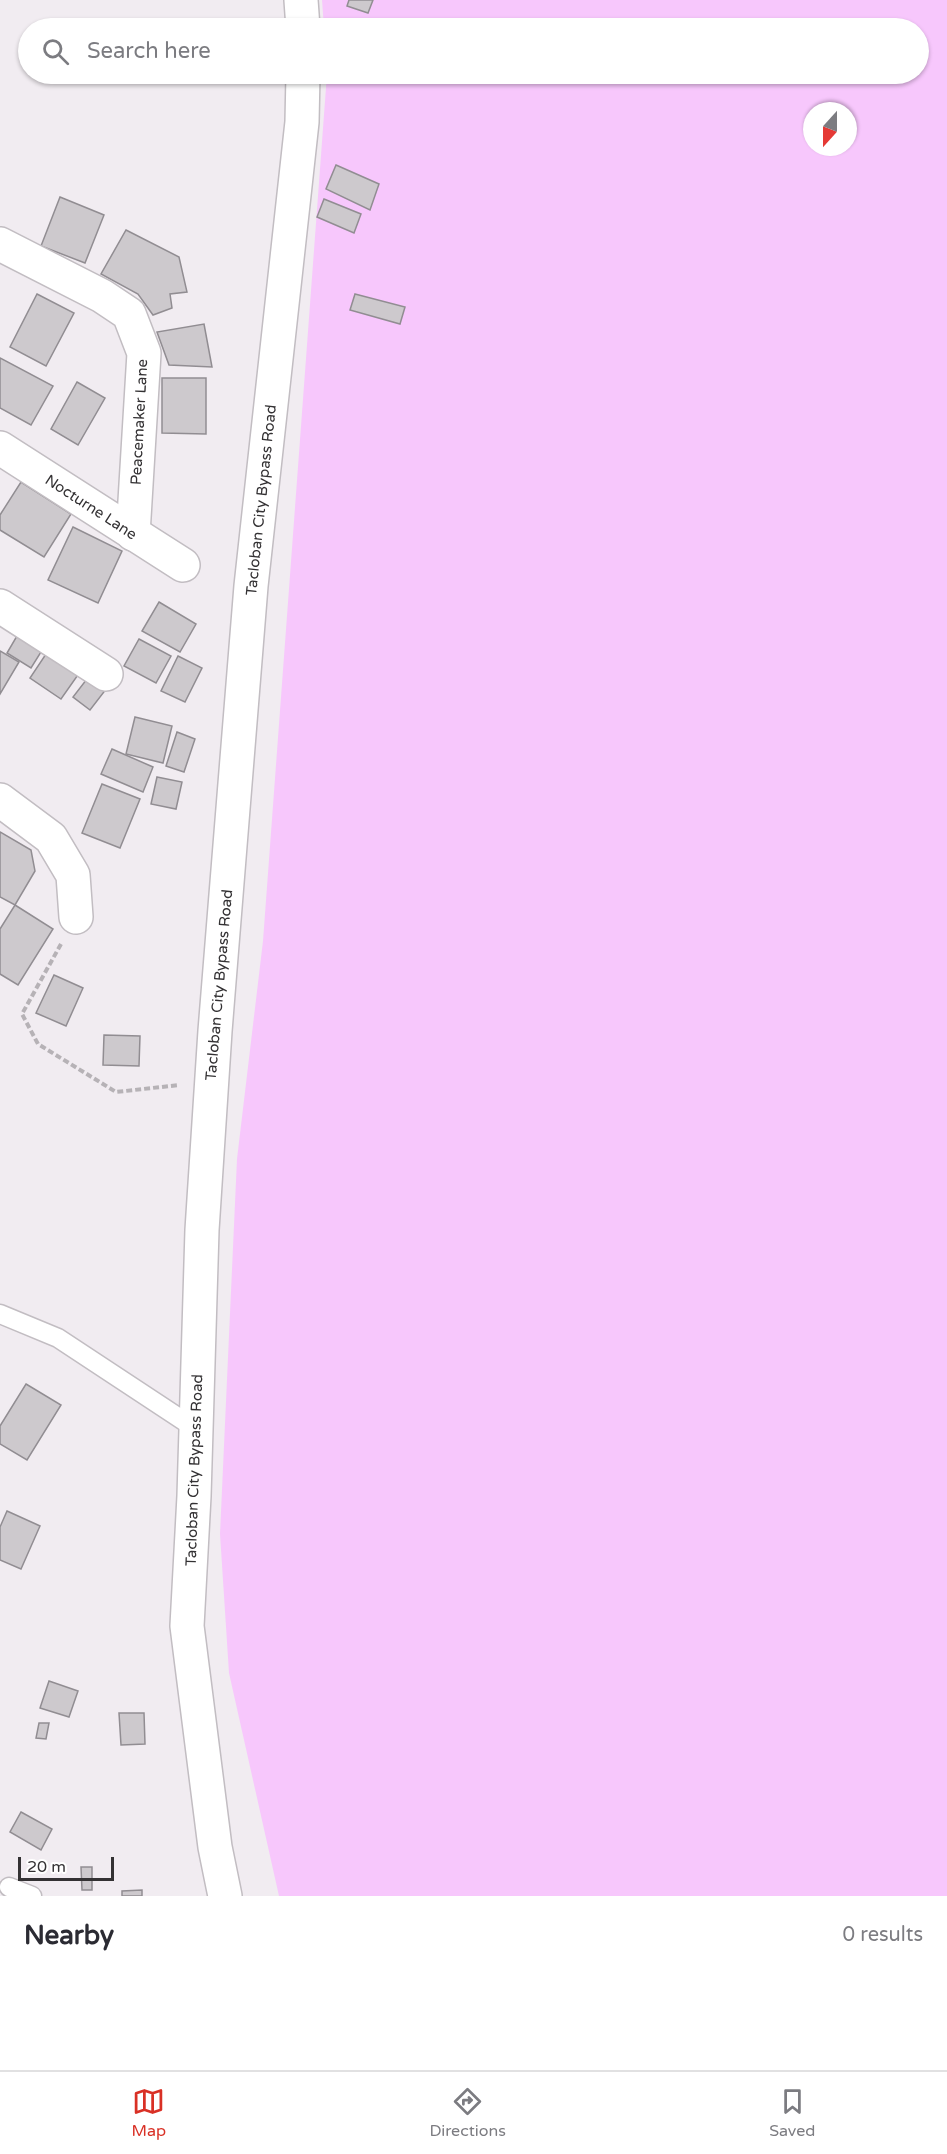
<!DOCTYPE html>
<html lang="en">
<head>
<meta charset="utf-8">
<style>
  :root { --surface:#fff; --page:#f7f7f7; --text:#2b2b33; --muted:#7c7c81; --line:#e1e1e2; --accent:#d93025 }
  body { margin:0; font-family:"Varela Round",sans-serif; background:var(--page); color:var(--text) }
  .compass { position:absolute; left:803px; top:102px; width:54px; height:54px; border-radius:50%; background:var(--surface); box-shadow:0 2px 4px #0004; rotate:201deg }
  .scale { position:absolute; left:18px; bottom:15px; width:96px; box-sizing:border-box; padding-left:6px; border:3px solid #333133; border-top:0; font-size:16px; line-height:21px; white-space:nowrap; color:#333133; -webkit-text-stroke:4px #fff; paint-order:stroke }
  .list { margin:0; padding:0; list-style:none }
  h2 { display:flex; justify-content:space-between; align-items:center; height:78px; margin:0; padding:0 24px; font-size:26px }
  h2 small { font-size:20px; font-weight:400; color:var(--muted) }
  .icon { flex:none; width:33px; height:33px; fill:none; stroke:currentColor; stroke-width:2; stroke-linecap:round; stroke-linejoin:round }
  .map { position:relative; flex:none; width:947px; height:1896px; overflow:hidden }
  .search { position:absolute; background:var(--surface); box-shadow:0 2px 4px #0004; left:18px; right:18px; top:18px; height:66px; display:flex; align-items:center; gap:15px; box-sizing:border-box; padding:0 21px; border-radius:33px; color:var(--muted); font-size:22px }
  .sheet { height:174px; background:var(--surface) }
  nav { display:flex; justify-content:space-around; align-items:center; box-sizing:border-box; height:84px; border-top:2px solid var(--line); background:var(--surface); font-size:16px; color:var(--muted) }
  nav a { display:grid; justify-items:center; gap:3px }
  nav .on { color:var(--accent) }
  .map>svg:first-child { display:block }
</style>
</head>
<body>
<div class="map">
<svg width="947" height="1896" viewBox="0 0 947 1896">
  <rect width="100%" height="100%" fill="#f1ecf1"/>
  <path fill="#f7c7fc" fill-rule="evenodd" d="M322,0H947V1896H279L229,1673L220,1534L237,1159L263,941L327,74H918V28H324ZM812,111H848V147H812Z"/>
  <g fill="#cdc9cd" stroke="#918d92" stroke-width="1.5">
    <path d="M349,0H373L368,13L347,6Z"/>
    <path d="M336,165L379,184L370,210L326,189Z"/>
    <path d="M60,197L104,215L85,263L41,246Z"/>
    <path d="M324,199L361,214L354,233L317,217Z"/>
    <path d="M126,230L179,257L187,292L170,294L172,308L153,315L138,294L101,274Z"/>
    <path d="M37,294L74,313L46,366L10,347Z"/>
    <path d="M355,294L405,307L400,324L350,310Z"/>
    <path d="M204,324L212,367L169,365L157,332Z"/>
    <path d="M0,358L53,386L31,425L0,408Z"/>
    <path d="M162,378H206V434L162,433Z"/>
    <path d="M77,382L105,398L78,445L51,429Z"/>
    <path d="M21,482L71,514L44,557L0,530V515Z"/>
    <path d="M73,527L122,551L98,603L48,580Z"/>
    <path d="M159,602L196,624L180,652L142,631Z"/>
    <path d="M21,629L46,644L31,668L7,653Z"/>
    <path d="M139,639L171,656L156,683L124,666Z"/>
    <path d="M0,651L19,662L0,694Z"/>
    <path d="M48,651L80,672L61,699L30,678Z"/>
    <path d="M178,656L202,668L185,702L161,691Z"/>
    <path d="M90,675L107,688L90,710L73,697Z"/>
    <path d="M135,717L172,726L163,763L126,754Z"/>
    <path d="M177,732L195,739L184,772L166,766Z"/>
    <path d="M112,749L153,767L143,792L101,774Z"/>
    <path d="M157,777L182,782L176,809L151,804Z"/>
    <path d="M102,784L140,799L120,848L82,833Z"/>
    <path d="M0,832L31,850L35,871L15,905L0,897Z"/>
    <path d="M15,905L53,929L18,985L0,974V929Z"/>
    <path d="M54,975L83,988L66,1026L36,1013Z"/>
    <path d="M104,1035L140,1036L139,1066L103,1065Z"/>
    <path d="M26,1384L61,1405L27,1460L0,1444V1426Z"/>
    <path d="M7,1511L40,1526L21,1569L0,1560V1527Z"/>
    <path d="M49,1681L78,1691L69,1717L40,1708Z"/>
    <path d="M119,1713H144L145,1744L121,1745Z"/>
    <path d="M39,1723H49L46,1739L36,1738Z"/>
    <path d="M21,1812L52,1829L41,1850L10,1832Z"/>
    <path d="M81,1867H92V1890H82Z"/>
    <path d="M142,1890V1896H122V1891Z"/>
  </g>
  <g fill="none" stroke-linecap="round" stroke-linejoin="round">
    <g stroke="#c2bdc2" stroke-width="21">
      <g id="lane">
        <path d="M0,1314L58,1338L196,1429"/>
        <path d="M9,1887L32,1896"/>
      </g>
    </g>
    <g stroke="#c2bdc2" stroke-width="36">
      <g id="street">
        <path d="M0,244L102,296L129,314L144,353L133,534"/>
        <path d="M0,448L183,565"/>
        <path d="M0,606L106,674"/>
        <path d="M0,800L51,838L73,875L76,917"/>
      </g>
    </g>
    <g stroke="#c2bdc2" stroke-width="36">
      <g id="highway">
        <path d="M301,0L303,28"/>
        <path d="M225,1896L215,1847L187,1626L194,1496L202,1230L215,1031L251,586L302,122L303,74"/>
      </g>
    </g>
    <path stroke="#b6b2b6" stroke-width="4" stroke-dasharray="6 3" stroke-linecap="butt" d="M61,944L22,1014L38,1044L116,1092L179,1085"/>
    <use href="#lane" stroke="#fff" stroke-width="18"/>
    <use href="#street" stroke="#fff" stroke-width="33"/>
    <use href="#highway" stroke="#fff" stroke-width="33"/>
  </g>
  <g text-anchor="middle" stroke-width="5" stroke-linejoin="round" paint-order="stroke">
    <g font-size="15" fill="#333133" stroke="#fff">
      <text transform="translate(139 422) rotate(-87)" y="5">Peacemaker Lane</text>
      <text transform="translate(261 500) rotate(-84)" y="5">Tacloban City Bypass Road</text>
      <text transform="translate(91 507) rotate(33)" y="5">Nocturne Lane</text>
      <text transform="translate(219 985) rotate(-85)" y="5">Tacloban City Bypass Road</text>
      <text transform="translate(194 1470) rotate(-88)" y="5">Tacloban City Bypass Road</text>
    </g>
  </g>
</svg>
<svg class="compass" viewBox="-18 -18 36 36"><path d="M0-13l5 13h-10z" fill="#e53935"/><path d="M0 13l5-13h-10z" fill="#7c7c81"/></svg>
<div class="scale">20 m</div>
<div class="search"><svg class="icon" aria-label="search" viewBox="0 0 24 24"><circle cx="10" cy="10" r="6"/><path d="M15 15l6 6"/></svg>Search here</div>
</div>
<section class="sheet">
<h2>Nearby<small>0 results</small></h2>
<ul class="list">
</ul>
</section>
<nav>
<a class="on"><svg class="icon" aria-label="map" viewBox="0 0 24 24"><path d="M3 6l6-2 6 2 6-2v14l-6 2-6-2-6 2zM9 4v14M15 6v14"/></svg>Map</a>
<a><svg class="icon" aria-label="directions" viewBox="0 0 24 24"><path d="M12 3l9 9-9 9-9-9zM9 14v-3h6M13 9l2 2-2 2"/></svg>Directions</a>
<a><svg class="icon" aria-label="saved" viewBox="0 0 24 24"><path d="M7 4h10v16l-5-4-5 4z"/></svg>Saved</a>
</nav>
</body>
</html>
